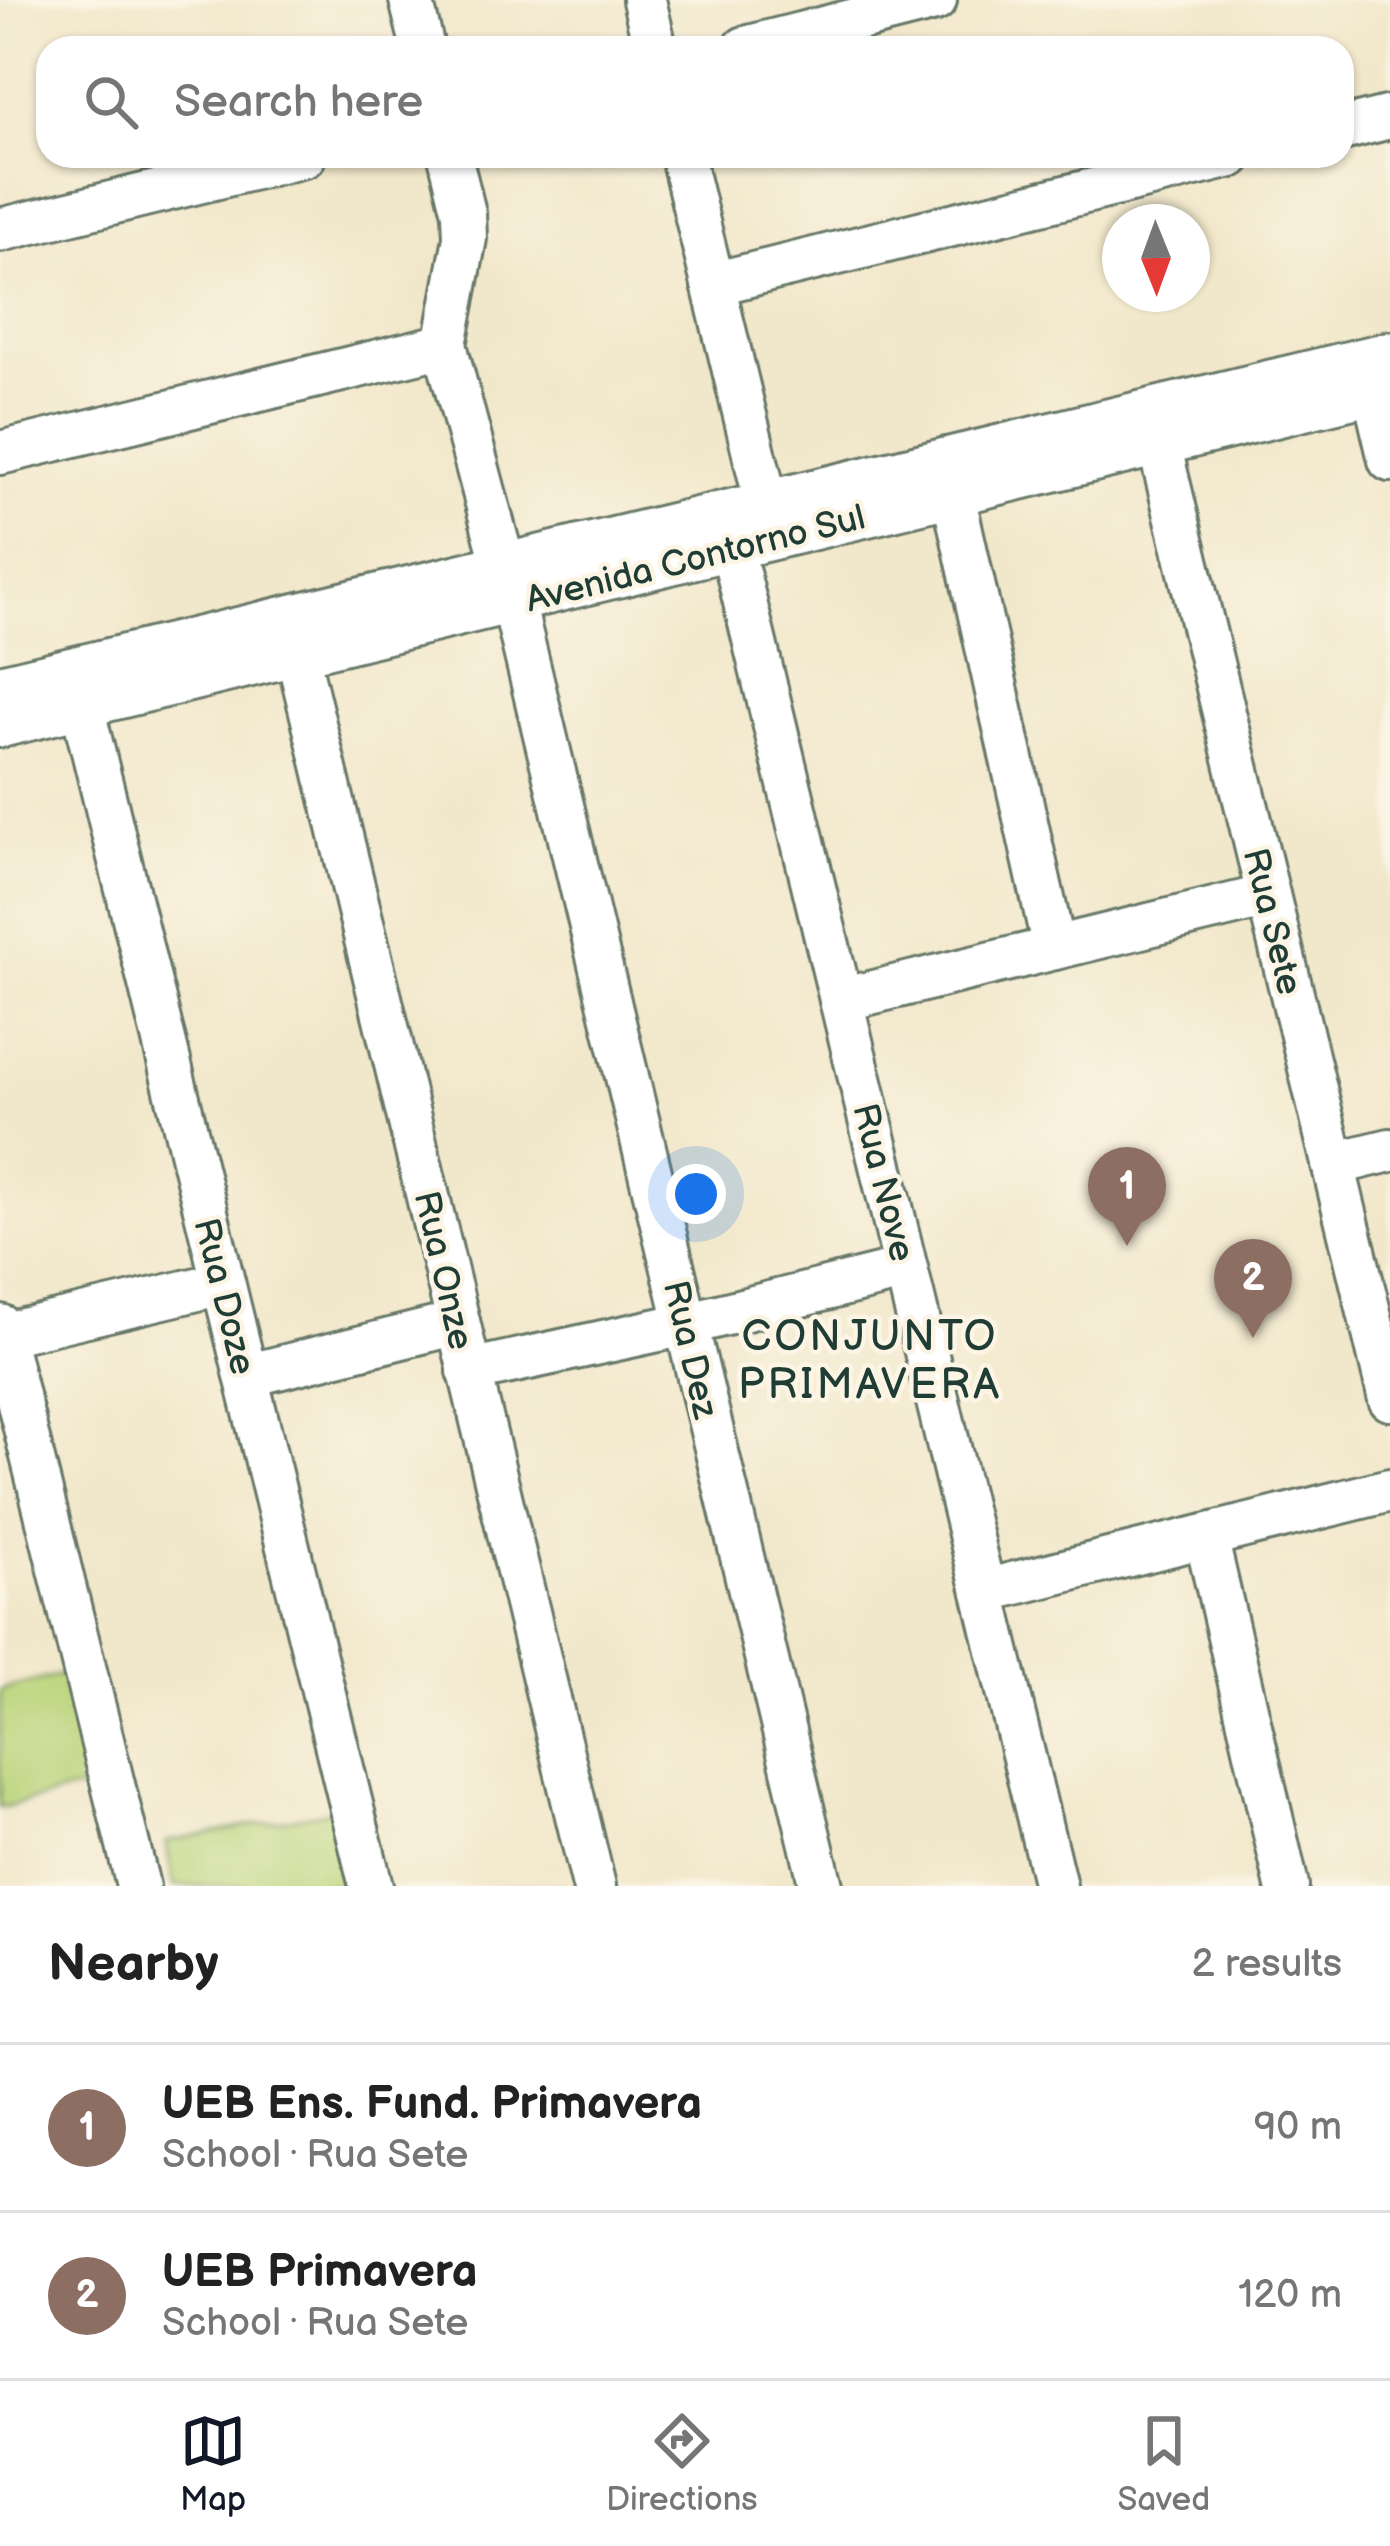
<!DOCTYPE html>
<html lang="en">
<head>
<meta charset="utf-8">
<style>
  :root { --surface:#fff; --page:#f2f2f2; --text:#222; --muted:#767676; --line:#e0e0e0; --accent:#111827 }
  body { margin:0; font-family:"Balsamiq Sans",sans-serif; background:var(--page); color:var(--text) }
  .compass { position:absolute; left:1102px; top:204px; width:108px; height:108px; border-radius:50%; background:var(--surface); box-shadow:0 3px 9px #0004; rotate:179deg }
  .you { position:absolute; left:696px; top:1194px; width:42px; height:42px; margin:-30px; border:9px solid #fff; border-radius:50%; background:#1a73e8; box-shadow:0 0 0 18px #1a73e833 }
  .badge { display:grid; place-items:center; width:78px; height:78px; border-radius:50%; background:var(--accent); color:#fff; font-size:39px; font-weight:700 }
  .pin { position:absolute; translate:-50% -99px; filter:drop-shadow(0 3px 6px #0008) }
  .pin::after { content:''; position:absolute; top:63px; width:42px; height:36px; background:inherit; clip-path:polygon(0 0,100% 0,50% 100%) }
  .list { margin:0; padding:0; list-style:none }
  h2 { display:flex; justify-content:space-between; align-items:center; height:156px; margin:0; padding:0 48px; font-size:51px }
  h2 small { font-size:39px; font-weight:400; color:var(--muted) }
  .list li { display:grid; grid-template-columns:78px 1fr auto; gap:36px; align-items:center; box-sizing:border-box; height:168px; padding:0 48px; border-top:3px solid var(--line) }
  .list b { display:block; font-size:45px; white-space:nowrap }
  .list p { margin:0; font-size:39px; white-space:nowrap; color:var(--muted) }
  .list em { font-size:39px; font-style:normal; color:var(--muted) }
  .icon { flex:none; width:66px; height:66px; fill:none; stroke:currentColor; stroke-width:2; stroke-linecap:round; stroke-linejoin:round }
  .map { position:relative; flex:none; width:1390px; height:1886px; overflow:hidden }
  .search { position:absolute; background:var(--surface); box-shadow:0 3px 9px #0004; left:36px; right:36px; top:36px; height:132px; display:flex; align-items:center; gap:30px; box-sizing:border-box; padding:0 42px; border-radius:36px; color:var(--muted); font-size:45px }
  .sheet { height:492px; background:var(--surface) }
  nav { display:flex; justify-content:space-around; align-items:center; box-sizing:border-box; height:168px; border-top:3px solid var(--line); background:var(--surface); font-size:33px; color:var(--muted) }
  nav a { display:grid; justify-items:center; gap:6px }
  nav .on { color:var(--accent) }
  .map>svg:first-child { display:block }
</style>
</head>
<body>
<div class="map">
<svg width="1390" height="1886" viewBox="0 0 1390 1886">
  <rect width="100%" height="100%" fill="#fcf5e5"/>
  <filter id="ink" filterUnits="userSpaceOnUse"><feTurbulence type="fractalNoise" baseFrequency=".00833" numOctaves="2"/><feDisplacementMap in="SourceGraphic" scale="24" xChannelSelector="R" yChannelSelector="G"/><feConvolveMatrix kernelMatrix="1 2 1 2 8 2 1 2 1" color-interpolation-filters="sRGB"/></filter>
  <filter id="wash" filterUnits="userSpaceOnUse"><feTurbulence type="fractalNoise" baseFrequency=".004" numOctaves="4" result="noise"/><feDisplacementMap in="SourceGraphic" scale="48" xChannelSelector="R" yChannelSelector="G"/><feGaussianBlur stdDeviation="2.7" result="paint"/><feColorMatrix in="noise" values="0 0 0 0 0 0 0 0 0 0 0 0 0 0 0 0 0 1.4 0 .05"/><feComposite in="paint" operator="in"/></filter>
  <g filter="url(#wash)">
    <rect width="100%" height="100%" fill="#f1e7ca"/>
    <g fill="#b9d47a" stroke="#6c8857" stroke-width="3">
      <path d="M80,1670L105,1783L0,1808V1690Z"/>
      <path d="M350,1807L365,1886H174L166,1842Z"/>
    </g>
  </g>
  <g filter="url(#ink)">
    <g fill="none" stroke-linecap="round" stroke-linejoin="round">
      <g stroke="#687868" stroke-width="48">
        <g id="minor">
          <path d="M411,0L423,48"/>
          <path d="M644,0L655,48"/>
          <path d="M745,48L935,0"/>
          <path d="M1342,129L1390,117"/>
          <path d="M450,156L464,213L465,238L445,345L513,601L821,1886"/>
          <path d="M682,156L766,502"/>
          <path d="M0,230L304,156"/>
          <path d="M713,284L1231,156"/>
          <path d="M1374,392L1390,460"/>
          <path d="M1159,444L1390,1399"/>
          <path d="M0,453L445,345"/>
          <path d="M953,494L1054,948"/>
          <path d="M732,548L1055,1886"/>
          <path d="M297,653L594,1886"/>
          <path d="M0,686L1390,353"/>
          <path d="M82,706L371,1886"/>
          <path d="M0,726L1390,388"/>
          <path d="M841,1000L1268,896"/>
          <path d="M1333,1164L1390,1150"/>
          <path d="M0,1326L138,1886"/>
          <path d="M2,1335L223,1283"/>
          <path d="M469,1371L686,1324L906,1269"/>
          <path d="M246,1376L458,1323"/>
          <path d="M1206,1536L1287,1886"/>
          <path d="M984,1591L1390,1490"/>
        </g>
      </g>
      <use href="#minor" stroke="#fff" stroke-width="42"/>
    </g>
  </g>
  <g text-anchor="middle" stroke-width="9" stroke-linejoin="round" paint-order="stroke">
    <g font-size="36" fill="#1f3d34" stroke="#fcf5e5">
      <text transform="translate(695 557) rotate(-14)" y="13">Avenida Contorno Sul</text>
      <text transform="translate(1274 921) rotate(76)" y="13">Rua Sete</text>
      <text transform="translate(885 1182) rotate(76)" y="13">Rua Nove</text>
      <text transform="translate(445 1270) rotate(77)" y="13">Rua Onze</text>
      <text transform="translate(226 1296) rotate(76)" y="13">Rua Doze</text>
      <text transform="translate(692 1349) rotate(77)" y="13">Rua Dez</text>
    </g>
    <g font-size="42" letter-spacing="3" fill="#1f3d34" stroke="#fcf5e5">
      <text x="870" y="1350">CONJUNTO<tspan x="870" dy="48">PRIMAVERA</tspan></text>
    </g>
  </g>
</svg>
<svg class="compass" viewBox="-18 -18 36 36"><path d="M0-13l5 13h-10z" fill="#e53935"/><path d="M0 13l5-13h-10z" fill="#767676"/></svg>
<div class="you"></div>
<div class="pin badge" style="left:1127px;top:1246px;background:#8d6e63">1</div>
<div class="pin badge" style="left:1253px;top:1338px;background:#8d6e63">2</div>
<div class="search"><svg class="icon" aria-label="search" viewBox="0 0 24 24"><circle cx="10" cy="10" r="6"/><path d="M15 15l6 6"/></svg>Search here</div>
</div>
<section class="sheet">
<h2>Nearby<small>2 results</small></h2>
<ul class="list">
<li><span class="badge" style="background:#8d6e63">1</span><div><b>UEB Ens. Fund. Primavera</b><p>School · Rua Sete</p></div><em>90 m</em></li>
<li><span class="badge" style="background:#8d6e63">2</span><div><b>UEB Primavera</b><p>School · Rua Sete</p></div><em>120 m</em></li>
</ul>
</section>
<nav>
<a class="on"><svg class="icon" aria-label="map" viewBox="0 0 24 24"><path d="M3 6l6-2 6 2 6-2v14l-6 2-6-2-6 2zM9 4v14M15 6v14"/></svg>Map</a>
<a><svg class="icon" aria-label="directions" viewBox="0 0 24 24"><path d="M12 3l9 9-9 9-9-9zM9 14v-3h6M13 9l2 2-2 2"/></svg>Directions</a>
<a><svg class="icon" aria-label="saved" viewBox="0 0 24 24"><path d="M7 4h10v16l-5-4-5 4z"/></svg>Saved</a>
</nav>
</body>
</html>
